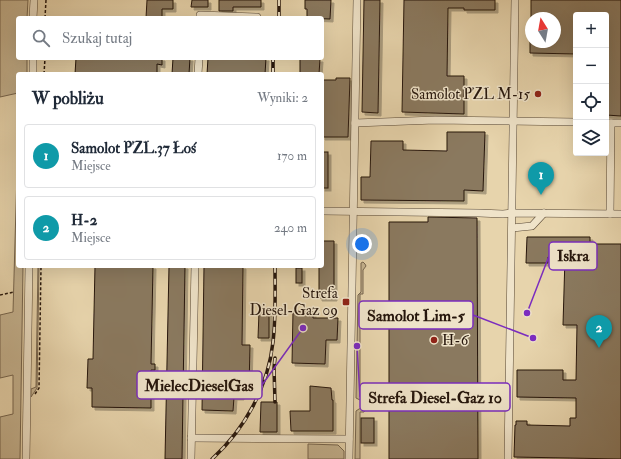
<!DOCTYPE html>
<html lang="pl">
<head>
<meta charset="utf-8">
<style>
  :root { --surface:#fff; --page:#f2f2f3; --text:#1f2937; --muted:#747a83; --line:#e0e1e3; --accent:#8f2418 }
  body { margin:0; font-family:"IM FELL Double Pica",serif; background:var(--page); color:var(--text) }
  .controls { position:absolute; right:12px; top:12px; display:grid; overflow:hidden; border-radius:4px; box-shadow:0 4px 16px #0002 }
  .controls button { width:36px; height:36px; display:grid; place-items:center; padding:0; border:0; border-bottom:1px solid var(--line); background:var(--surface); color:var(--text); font:20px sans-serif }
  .compass { position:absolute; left:525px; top:12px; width:36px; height:36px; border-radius:50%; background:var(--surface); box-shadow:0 4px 16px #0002; rotate:349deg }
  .you { position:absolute; left:362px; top:244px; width:14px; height:14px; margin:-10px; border:3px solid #fff; border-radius:50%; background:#1a73e8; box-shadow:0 0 0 6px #1a73e833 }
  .badge { display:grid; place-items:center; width:26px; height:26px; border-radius:50%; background:var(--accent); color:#fff; font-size:13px; font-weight:700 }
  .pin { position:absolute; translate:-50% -33px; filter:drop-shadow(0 1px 2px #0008) }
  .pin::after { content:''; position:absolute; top:21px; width:14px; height:12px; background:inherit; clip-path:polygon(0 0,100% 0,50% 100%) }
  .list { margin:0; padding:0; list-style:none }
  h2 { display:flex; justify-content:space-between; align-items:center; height:52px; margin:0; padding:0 16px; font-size:17px }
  h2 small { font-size:13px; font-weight:400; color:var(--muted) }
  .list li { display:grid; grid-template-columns:26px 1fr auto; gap:12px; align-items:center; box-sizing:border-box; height:64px; margin:0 8px 8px; padding:0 8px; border:1px solid var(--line); border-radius:4px }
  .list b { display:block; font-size:15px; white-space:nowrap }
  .list p { margin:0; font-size:13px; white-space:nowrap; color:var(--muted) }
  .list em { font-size:13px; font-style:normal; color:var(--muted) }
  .icon { flex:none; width:22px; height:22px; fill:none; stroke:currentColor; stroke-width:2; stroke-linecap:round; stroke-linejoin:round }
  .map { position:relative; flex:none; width:621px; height:459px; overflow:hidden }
  .search { position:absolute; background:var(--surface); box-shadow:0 4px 16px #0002; left:16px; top:16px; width:308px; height:44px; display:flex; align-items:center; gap:10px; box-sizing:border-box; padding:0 14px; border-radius:4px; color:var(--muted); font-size:15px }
  .panel { position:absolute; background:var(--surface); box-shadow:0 4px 16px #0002; left:16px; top:72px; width:308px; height:196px; border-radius:4px }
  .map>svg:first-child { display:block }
</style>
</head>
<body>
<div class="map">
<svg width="621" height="459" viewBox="0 0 621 459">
  <defs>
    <filter id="shadow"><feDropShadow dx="3" dy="3" stdDeviation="0" flood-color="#0004"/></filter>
  </defs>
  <rect width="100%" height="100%" fill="#e7d4ac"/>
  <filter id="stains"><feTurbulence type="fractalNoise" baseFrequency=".005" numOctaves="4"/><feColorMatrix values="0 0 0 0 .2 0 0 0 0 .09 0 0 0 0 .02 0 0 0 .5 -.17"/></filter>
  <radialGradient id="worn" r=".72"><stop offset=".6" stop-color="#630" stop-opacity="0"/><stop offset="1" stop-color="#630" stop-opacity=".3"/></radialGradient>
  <g fill="#c6b491" stroke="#76654e">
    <path d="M0,0H28L27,18H18V58H27V74H18V93L0,97Z"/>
    <path d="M18,137V266H23L20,459H0V417L13,414V375L0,378V315L13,312Z"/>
    <path d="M363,262L365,264L366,266L363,270V294H360V392L365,393V399L362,401L356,398L358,295L361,292V263Z"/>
    <path d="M38,266H39L37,388L31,397V389L36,387Z"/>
    <path d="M362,408L365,410L364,412H360V459H355L356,411L359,409Z"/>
    <path d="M308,444L338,445L344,451V459H308Z"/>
  </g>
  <g fill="#8a795f" stroke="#26160c" filter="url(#shadow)">
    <path d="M147,0H173V9H162V18H146Z"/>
    <path d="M192,0H208V7H191Z"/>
    <path d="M219,0H261V7H233V11H219Z"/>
    <path d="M305,0H331L330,19L307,18V9H305Z"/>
    <path d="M364,0H380L378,113L362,112Z"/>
    <path d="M404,0H495V10H464V8H448L447,76H464V114L402,112Z"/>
    <path d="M531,0H621V116L606,115V15H576V54L530,53V42H555V18H531Z"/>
    <path d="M76,58H162V65L157,64V74H75Z"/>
    <path d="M173,58H190L189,74H172Z"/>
    <path d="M208,58H266L265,74H207Z"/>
    <path d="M300,59H320L319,74H300Z"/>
    <path d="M336,78H350L348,137H322V80H336Z"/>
    <path d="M447,132H485L483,191L464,190V201L361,200V177H370L371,141H403V150L447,151Z"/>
    <rect x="322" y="152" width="6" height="36"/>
    <path d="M428,217L477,218L478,459H389V222H428Z"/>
    <path d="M527,237H590V244H621V459L514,457L515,425H516V421H527V425L570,426V418H576V398L517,397V370H563V380H576L577,325H563L565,257H548V263H526Z"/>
    <path d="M322,241H334V298H319V266H322Z"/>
    <path d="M95,266H153L151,364H155V370H151V408L92,407V388H87L88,359H93Z"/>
    <path d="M169,266H185L182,459H165Z"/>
    <path d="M204,266H243L242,345H250L249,389H241V397H234L233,411L202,410Z"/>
    <rect x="296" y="268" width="6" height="15"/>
    <path d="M293,311L313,312V318H338L337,340H326L325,364L292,363Z"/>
    <path d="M259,312L269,313V338H258Z"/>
    <path d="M310,386L331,388L332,400H333V431H291L290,411H310Z"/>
    <path d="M261,402H277V432H260Z"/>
    <rect x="361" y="418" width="13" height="25"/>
  </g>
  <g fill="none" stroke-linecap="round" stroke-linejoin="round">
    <g stroke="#564634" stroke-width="8">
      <g id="minor">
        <path d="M33,18L34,0"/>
        <path d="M200,18V15L257,17"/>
        <path d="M33,74V58"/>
        <path d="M198,74L199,58"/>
        <path d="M355,123L435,120L576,122"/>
        <path d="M606,123H621"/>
        <path d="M322,211L479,213L503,214L512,213L621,214"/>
        <path d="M610,214L611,123"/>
        <path d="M512,228L532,226L544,213"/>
        <path d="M191,438L349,439"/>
        <path d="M26,459L29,266"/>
        <path d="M191,459L195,266"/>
        <path d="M349,459L357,0"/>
        <path d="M508,459L515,0"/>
      </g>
    </g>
    <g stroke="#26160c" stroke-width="1.5" stroke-dasharray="3 2" stroke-linecap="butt">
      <path d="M45,18L46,0"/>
      <path d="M44,74L45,58"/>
      <path d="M0,295L14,292"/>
      <path d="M35,394L39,388L41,266"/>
    </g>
    <use href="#minor" stroke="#efe3c9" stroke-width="7"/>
    <g stroke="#26160c" stroke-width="3.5">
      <g id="rail">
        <path d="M279,18V0"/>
        <path d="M273,74V58"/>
        <path d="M275,358L274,368L275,402"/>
        <path d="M212,459C245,429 268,387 273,342C276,317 275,291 275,266"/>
      </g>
    </g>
    <use href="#rail" stroke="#efe3c9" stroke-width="2" stroke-dasharray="6" stroke-linecap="butt"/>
  </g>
  <g fill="#8f2418" stroke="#efe3c9" stroke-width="1.5">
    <circle cx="538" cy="94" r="4"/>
    <rect x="342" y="298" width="8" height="8" rx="2"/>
    <circle cx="434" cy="340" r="4"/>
  </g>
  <g text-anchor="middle" stroke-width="3" stroke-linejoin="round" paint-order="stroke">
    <g font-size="15" fill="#26160c" stroke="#efe3c9" text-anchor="end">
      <text x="530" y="99">Samolot PZL M-15</text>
      <text x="338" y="298">Strefa<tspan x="338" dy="17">Diesel-Gaz 09</tspan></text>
      <text x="442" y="345" text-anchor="start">H-6</text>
    </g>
  </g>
  <path fill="none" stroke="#7b2cbf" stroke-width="1.5" d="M527 313L549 256M533 338L473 315M303 328L262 385M357 346L360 397"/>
  <g fill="#7b2cbf" stroke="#efe3c9" stroke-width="1.5">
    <circle cx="527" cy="313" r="4"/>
    <circle cx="533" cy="338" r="4"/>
    <circle cx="303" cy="328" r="4"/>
    <circle cx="357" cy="346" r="4"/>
  </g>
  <g fill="#efe3c9" stroke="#7b2cbf" stroke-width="1.5">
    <rect x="549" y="242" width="48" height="28" rx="4"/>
    <rect x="359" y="301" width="114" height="28" rx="4"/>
    <rect x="137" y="371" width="125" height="28" rx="4"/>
    <rect x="360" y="383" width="150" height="28" rx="4"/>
  </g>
  <g font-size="16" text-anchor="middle" font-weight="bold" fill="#26160c">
    <text x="573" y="261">Iskra</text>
    <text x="416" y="321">Samolot Lim-5</text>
    <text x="199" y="391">MielecDieselGas</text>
    <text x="435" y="403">Strefa Diesel-Gaz 10</text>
  </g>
  <rect width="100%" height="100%" filter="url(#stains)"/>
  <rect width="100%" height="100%" fill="url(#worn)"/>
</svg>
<div class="controls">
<button>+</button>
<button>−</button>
<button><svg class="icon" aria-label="locate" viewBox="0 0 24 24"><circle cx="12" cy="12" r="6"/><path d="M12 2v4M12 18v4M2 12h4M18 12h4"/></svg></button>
<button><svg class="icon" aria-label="layers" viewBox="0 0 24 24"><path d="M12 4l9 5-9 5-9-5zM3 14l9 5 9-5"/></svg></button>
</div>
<svg class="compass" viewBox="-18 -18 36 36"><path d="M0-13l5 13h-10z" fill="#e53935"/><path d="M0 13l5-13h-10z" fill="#747a83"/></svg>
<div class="you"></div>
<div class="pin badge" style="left:541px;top:195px;background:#0f9aa8">1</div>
<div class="pin badge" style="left:599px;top:348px;background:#0f9aa8">2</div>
<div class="search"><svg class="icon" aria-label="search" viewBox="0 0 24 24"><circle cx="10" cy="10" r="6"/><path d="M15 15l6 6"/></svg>Szukaj tutaj</div>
<section class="panel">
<h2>W pobliżu<small>Wyniki: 2</small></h2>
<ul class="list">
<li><span class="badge" style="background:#0f9aa8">1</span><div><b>Samolot PZL.37 Łoś</b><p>Miejsce</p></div><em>170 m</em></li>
<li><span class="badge" style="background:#0f9aa8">2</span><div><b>H-2</b><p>Miejsce</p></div><em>240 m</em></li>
</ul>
</section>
</div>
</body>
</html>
